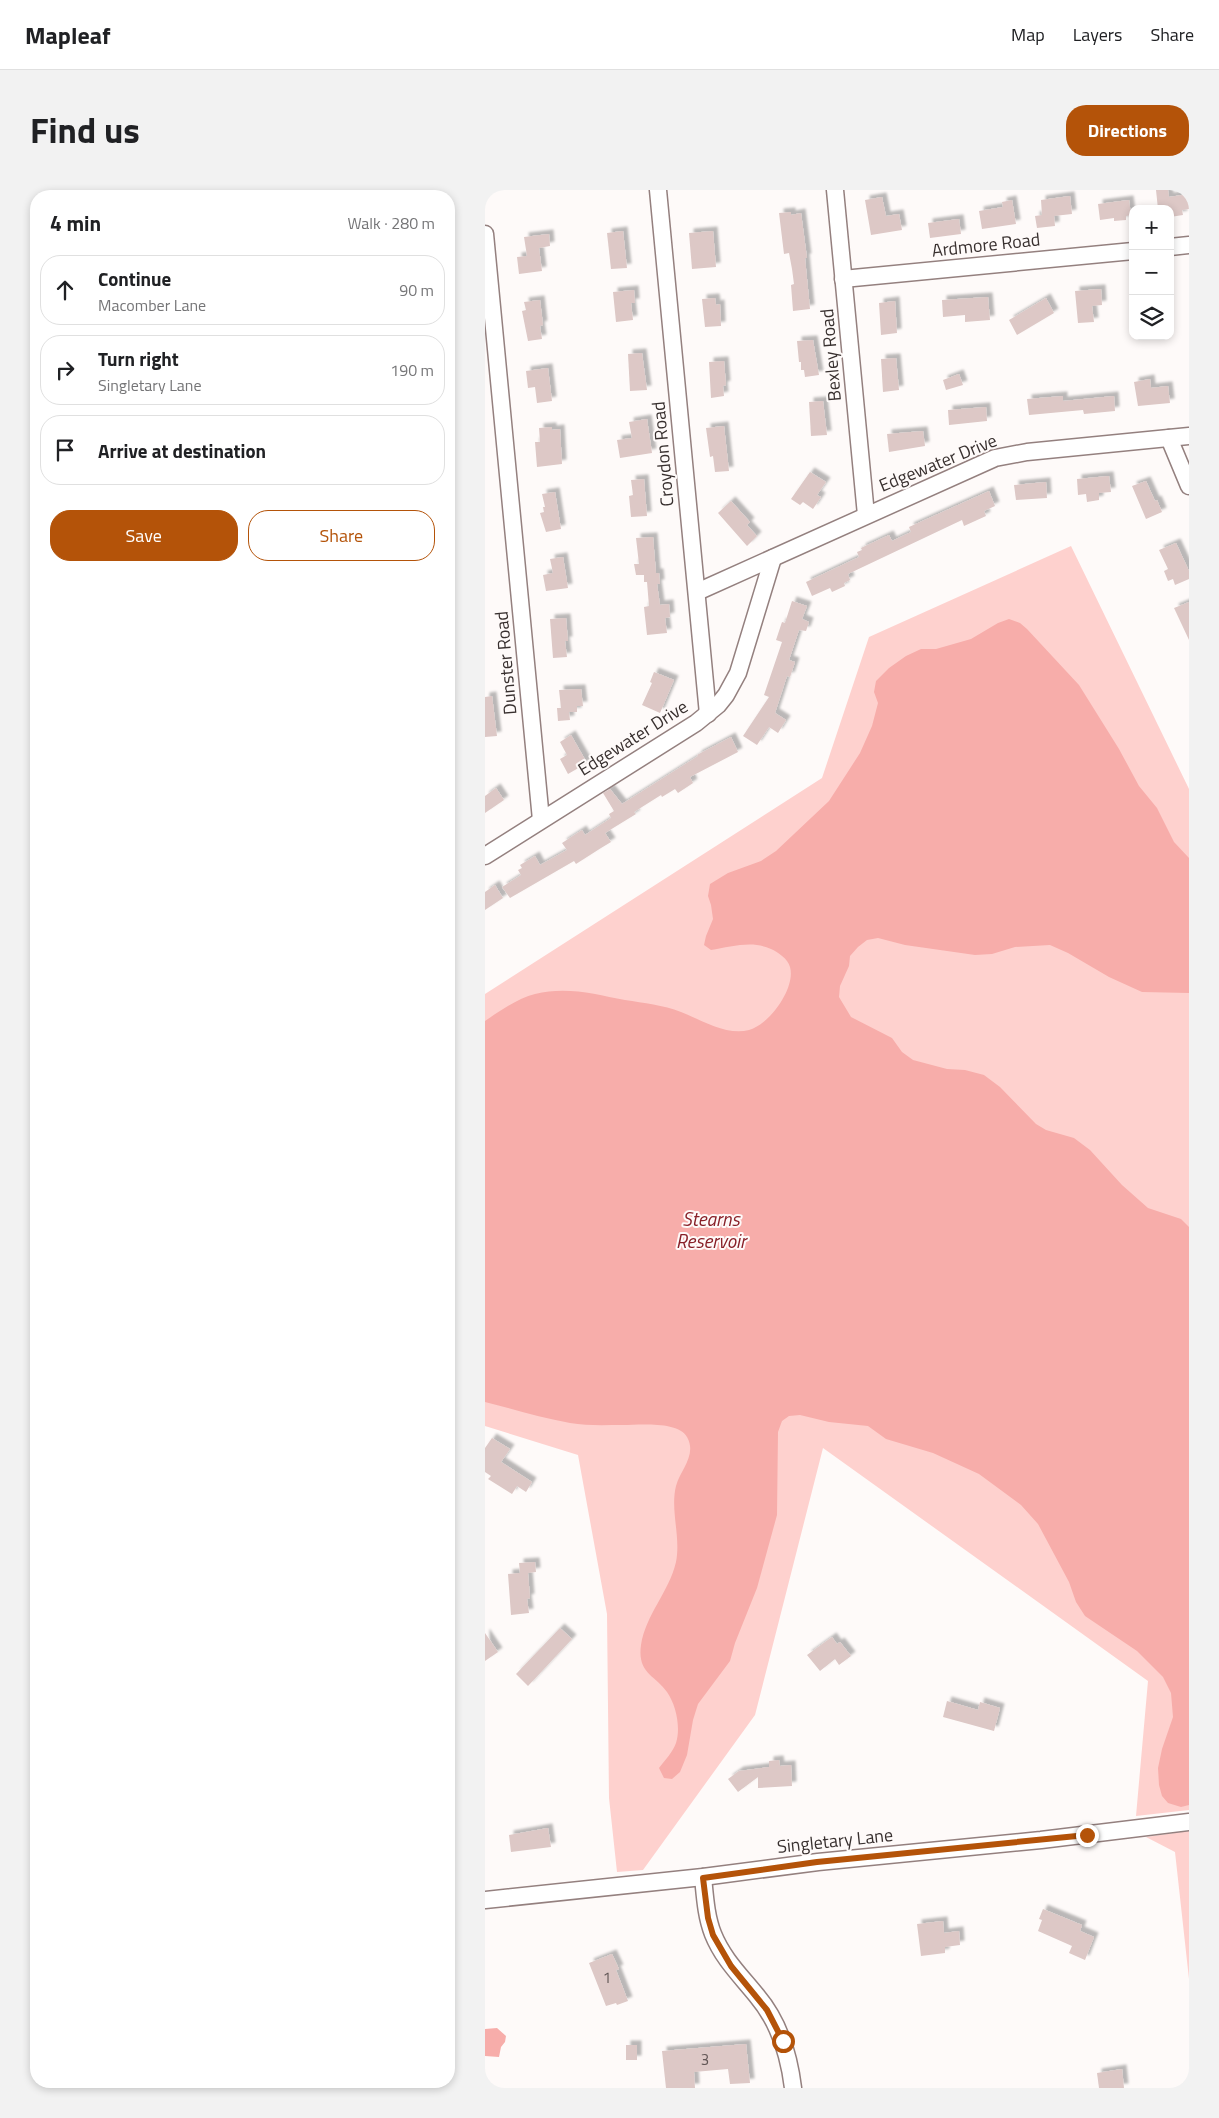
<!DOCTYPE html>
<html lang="en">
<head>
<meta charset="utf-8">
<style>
  :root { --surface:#fff; --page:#f2f2f2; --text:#202124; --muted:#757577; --line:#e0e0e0; --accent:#b45309 }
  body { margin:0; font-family:"Titillium Web",sans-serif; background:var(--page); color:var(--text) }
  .controls { position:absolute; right:15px; top:15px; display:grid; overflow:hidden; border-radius:10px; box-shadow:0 2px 8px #0003 }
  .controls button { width:45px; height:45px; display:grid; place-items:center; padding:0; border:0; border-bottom:1px solid var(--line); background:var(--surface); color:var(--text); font:25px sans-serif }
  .stop { position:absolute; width:15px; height:15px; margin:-11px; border:4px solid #b45309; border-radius:50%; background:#fff }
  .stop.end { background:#b45309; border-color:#fff; box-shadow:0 1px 5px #0008 }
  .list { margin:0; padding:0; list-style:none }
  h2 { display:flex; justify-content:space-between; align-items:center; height:65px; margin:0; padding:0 20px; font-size:21px }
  h2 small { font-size:16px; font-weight:400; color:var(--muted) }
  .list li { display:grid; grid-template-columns:32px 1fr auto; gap:15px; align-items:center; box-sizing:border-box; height:70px; margin:0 10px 10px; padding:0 10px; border:1px solid var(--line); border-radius:20px }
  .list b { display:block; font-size:19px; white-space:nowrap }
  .list p { margin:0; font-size:16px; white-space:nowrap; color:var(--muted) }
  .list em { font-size:16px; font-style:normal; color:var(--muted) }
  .actions { display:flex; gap:10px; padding:15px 20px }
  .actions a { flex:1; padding:11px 0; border:1px solid var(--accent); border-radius:20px; text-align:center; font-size:18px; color:var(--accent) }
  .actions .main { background:var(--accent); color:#fff }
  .icon { flex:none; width:28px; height:28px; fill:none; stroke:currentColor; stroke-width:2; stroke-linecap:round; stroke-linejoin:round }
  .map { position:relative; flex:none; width:704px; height:1898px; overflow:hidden; border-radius:20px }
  header { display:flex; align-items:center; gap:30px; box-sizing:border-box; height:70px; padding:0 25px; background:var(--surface); border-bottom:1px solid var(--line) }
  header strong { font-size:24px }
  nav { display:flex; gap:28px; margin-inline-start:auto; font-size:18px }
  .intro { display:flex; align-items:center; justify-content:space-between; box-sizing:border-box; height:120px; padding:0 30px }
  h1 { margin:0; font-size:35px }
  .button { padding:12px 22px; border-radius:20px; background:var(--accent); color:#fff; font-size:18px; font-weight:700 }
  main { display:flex; gap:30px; padding:0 30px }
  aside { flex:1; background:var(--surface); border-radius:20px; box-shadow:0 2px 8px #0003 }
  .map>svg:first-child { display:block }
</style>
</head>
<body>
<header>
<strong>Mapleaf</strong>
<nav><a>Map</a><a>Layers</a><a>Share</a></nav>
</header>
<div class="intro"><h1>Find us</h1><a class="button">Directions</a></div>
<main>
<aside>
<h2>4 min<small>Walk · 280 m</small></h2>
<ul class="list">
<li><svg class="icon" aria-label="ahead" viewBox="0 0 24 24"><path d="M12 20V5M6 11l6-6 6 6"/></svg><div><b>Continue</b><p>Macomber Lane</p></div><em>90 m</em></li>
<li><svg class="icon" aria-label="right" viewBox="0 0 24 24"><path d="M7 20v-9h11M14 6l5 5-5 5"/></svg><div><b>Turn right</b><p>Singletary Lane</p></div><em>190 m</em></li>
<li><svg class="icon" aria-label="arrive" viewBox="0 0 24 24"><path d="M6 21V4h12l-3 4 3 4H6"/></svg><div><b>Arrive at destination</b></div></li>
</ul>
<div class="actions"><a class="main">Save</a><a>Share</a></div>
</aside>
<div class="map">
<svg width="704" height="1898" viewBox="0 0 704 1898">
  <defs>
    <filter id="shadow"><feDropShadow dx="4.5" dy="-4.5" stdDeviation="1" flood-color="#0004"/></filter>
  </defs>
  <rect width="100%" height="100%" fill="#fefaf9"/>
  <g fill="#fed1ce">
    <path d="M586,356L704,599V1620L651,1626L663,1491L338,1258L270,1525L158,1680L132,1682L124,1608L122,1424L93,1265L0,1236V804L337,588L384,447Z"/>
    <path d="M704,1641V1789L690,1662L661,1647Z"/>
  </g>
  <g fill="#f7adaa">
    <path d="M524,429L535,433L542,439L594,495L634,559L654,596L672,618L689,652L704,668V803L657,802L624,787L583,763L565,755L530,757L507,764L490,765L420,755L393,748L382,750L373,757L365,766L364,776L355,796L354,807L366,827L407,848L417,862L428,870L462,879L480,880L499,885L515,897L551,934L561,940L589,948L605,960L637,995L663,1018L696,1029L704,1037V1615L696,1617L683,1613L677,1606L674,1595L673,1578L677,1559L688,1527L686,1503L678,1487L652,1461L600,1426L591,1412L584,1392L553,1334L536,1315L494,1284L448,1263L401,1249L383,1236L344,1232L315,1225L304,1226L297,1231L293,1242L292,1325L272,1398L250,1453L245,1471L213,1514L208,1530L202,1565L195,1582L187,1589L179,1588L174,1578C180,1570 188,1562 191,1553C196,1537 191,1515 182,1502C170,1485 152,1483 156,1455C161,1424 184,1402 191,1372C196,1347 185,1320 191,1296C196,1279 212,1265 202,1247C193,1231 154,1235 138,1235C120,1235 102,1236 85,1233C56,1228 28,1219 0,1212V831C15,821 33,808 50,804C81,796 110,804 140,810C159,813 178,815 196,822C216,830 242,846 264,840C284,835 311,798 305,777C303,769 293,762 286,759C267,750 246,757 226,760L219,755L221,746L228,729L226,715L223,706L225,694L243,683L276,671L291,661L344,611L375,563L387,536L393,513L389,502L391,491L404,478L421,466L436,459H451L486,449L513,433Z"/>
    <path d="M12,1838L21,1846L20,1852L16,1857L14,1867L0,1866V1839Z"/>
  </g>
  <g fill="#ddc8c6" filter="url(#shadow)">
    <path d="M671,0H683L684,7L704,4V19L697,20L698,25L685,27V19H673Z"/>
    <path d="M585,6L587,24L569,26L570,36L552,38L550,26L557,25L556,10Z"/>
    <path d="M397,7L401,26L414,24L417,40L386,45L380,10Z"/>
    <path d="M527,10L531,34L497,39L494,21L518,17L517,12Z"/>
    <path d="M644,10L646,25L641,26V30L629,31V28L615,30L613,14Z"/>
    <path d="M306,22V25L316,23L322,68H320L325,119L308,121L306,95L309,94L307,79L304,63L299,64L294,23Z"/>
    <path d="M474,29L476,44L445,48L443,33Z"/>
    <path d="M138,41L142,78L126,79L122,43Z"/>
    <path d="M228,41L231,77L207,79L204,43Z"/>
    <path d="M64,44L65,56L54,58L57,81L34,84L32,67L42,66L39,47Z"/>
    <path d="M616,99L617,115L607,116L609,132L593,133L590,101Z"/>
    <path d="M149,100L150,113H146L148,130L131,132L128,102Z"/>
    <path d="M503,107L505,130L480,132V125L458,127L457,110Z"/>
    <path d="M230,108L231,115L235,114L236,136L220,137L217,109Z"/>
    <path d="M561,108L569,123L532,145L524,130Z"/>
    <path d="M55,110L58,135L55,136L57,149L43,151L37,121L41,120L39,112Z"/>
    <path d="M410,111L412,143L396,145L394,113Z"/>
    <path d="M328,150L334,185L320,187L319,180H316V172H314L312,151Z"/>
    <path d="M157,163L162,200L145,201L143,164Z"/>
    <path d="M411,168L414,200L398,202L396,169Z"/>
    <path d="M239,171L241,195L238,196L239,206L226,208L224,172Z"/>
    <path d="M63,178L67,211L52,213L50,197L43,198L41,181Z"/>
    <path d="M474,184L478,195L461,200L458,190Z"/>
    <path d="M665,189L666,198L683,196L685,213L653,216L649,192Z"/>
    <path d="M578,206V211L629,206L630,221L599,224L598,220L544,225L542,209Z"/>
    <path d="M338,211L342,245L326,246L324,212Z"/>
    <path d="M501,217L502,231L464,235L463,220Z"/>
    <path d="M162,229L167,263L135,268L132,250L147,248L144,232Z"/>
    <path d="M239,236L244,281L230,282L228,266L225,267L221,238Z"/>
    <path d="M67,237V240L75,239L77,274L52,277L50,252H55L54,238Z"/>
    <path d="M438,241L440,256L404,262L402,244Z"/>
    <path d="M325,282L341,292L332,305L336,307L328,319L318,312L315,315L306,309Z"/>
    <path d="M624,286L626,302L614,303V310L602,312L601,304L593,305L592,289Z"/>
    <path d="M159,289L162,326L146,327L144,306L148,305L146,290Z"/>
    <path d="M661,291L670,311L672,310L677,322L661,329L647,296Z"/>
    <path d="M561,292L562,308L531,310L529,295Z"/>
    <path d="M504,301L510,316L499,321L501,326L479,336L477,330L363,384L365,390L359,393L360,396L347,402L345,398L327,406L321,392L374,367L372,362L377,360L376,358L404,345L407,351L426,342L424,337Z"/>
    <path d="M70,302L76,339L61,342L55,323L59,322L58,317H60L57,304Z"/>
    <path d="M246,311L265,332L262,335L272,346L262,356L233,323Z"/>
    <path d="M168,347L171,383H174L175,394H172L175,415L184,414L185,427L180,428L182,443L162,445L159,417L164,416L162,392H159V385H151L149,374H154L151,348Z"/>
    <path d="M691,353L704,381V389L690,395L688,389L683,391L679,381L683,379L674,360Z"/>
    <path d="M78,367L83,398L61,401L58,385L68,383L65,369Z"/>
    <path d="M307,411L322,416L317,429L324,432L321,441L314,440L304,470L310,472L305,487L302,486L290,523L301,530L293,543L284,537L272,555L258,546L284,507L279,505L297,452L291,450L297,432L300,433Z"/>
    <path d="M704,412V450L689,418Z"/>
    <path d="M81,428L83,451H80L82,467L68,468L65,429Z"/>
    <path d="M169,482L189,490L175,523L157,515L167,493L165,492Z"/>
    <path d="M96,499L98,516H92V522H84L85,530L73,531L72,518H76L74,500Z"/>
    <path d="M7,506L12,546L0,547V507Z"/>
    <path d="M86,545L102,573L83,584L75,569L82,565L75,552Z"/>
    <path d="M246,547L253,562L205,587L208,593L193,603L190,599L177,607L176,605L149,622L151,624L120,643L126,652L116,658L91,674L89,671L25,708L17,697L36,685L33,680L37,678L35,675L50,666L55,675L82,660L77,653L97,640L100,645L126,628L124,624L129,621L118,603L125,599L137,614L213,566L212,565Z"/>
    <path d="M11,598L19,610L0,623V606Z"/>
    <path d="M10,695L18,708L0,720V702Z"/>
    <path d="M7,1248L25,1259L16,1272L47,1292L41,1302L32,1296L27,1304L3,1289L6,1286L0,1282V1258Z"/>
    <path d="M50,1372L51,1382L43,1383L45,1408L42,1409L44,1423L26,1425L23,1384L35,1383L34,1373Z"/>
    <path d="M75,1438L87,1449L43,1496L31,1484Z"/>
    <path d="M0,1443L13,1462L0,1471Z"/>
    <path d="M347,1447L352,1454L355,1452L366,1466L354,1475L350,1469L335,1481L322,1465Z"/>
    <path d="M462,1511L493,1520L495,1512L515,1518L509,1541L458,1527Z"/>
    <path d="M294,1570L295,1576L306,1575L307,1596L273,1598V1587L253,1602L243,1589L254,1581L284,1577V1571Z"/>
    <path d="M63,1638L66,1657L26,1662L24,1645Z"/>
    <path d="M558,1719L597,1735L595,1741L609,1747L600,1770L584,1763L587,1756L553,1741L557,1730L554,1729Z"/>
    <path d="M458,1731L459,1743L474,1741L475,1755L460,1757V1763L436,1766L432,1734Z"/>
    <path d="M127,1764L134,1779L131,1780L143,1811L132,1815L131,1813L121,1816L104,1773Z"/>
    <path d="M261,1854L265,1893L245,1894L243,1879L209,1882L210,1898H181L177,1861Z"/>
    <rect x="141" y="1855" width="11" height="15"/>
    <path d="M637,1879L639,1898H614L612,1883Z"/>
  </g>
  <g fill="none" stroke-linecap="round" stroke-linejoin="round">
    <g stroke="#94807f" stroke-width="19">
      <g id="minor">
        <path d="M173,0L223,524"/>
        <path d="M350,0L381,325"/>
        <path d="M0,44L56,630"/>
        <path d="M685,57L704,55"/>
        <path d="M358,89L648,61"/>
        <path d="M684,248L704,296"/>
        <path d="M212,402L510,268L542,262L704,246"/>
        <path d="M0,666L211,533L233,515L241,505L253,483L288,368"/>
        <path d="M218,1687C220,1707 221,1726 228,1744C238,1769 256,1786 272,1806C294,1832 304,1865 308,1898"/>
        <path d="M0,1710L218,1687L333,1672L556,1650L704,1632"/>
      </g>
    </g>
    <use href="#minor" stroke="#fff" stroke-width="16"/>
  </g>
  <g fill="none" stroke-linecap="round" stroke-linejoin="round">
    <path stroke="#b45309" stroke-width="6" d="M298,1851L282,1820L246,1776L228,1745L223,1728L218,1688L332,1672L602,1645"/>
  </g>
  <g text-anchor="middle" stroke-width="4" stroke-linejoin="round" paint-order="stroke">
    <g font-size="15" fill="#615655">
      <text x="122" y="1793">1</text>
      <text x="220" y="1875">3</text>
    </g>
    <g font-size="18" fill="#38302f" stroke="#fefaf9">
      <text transform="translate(501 55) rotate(-6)" y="6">Ardmore Road</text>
      <text transform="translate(346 165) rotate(-95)" y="6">Bexley Road</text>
      <text transform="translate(178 264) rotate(-95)" y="6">Croydon Road</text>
      <text transform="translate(453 273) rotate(-22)" y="6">Edgewater Drive</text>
      <text transform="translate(21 473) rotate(-95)" y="6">Dunster Road</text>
      <text transform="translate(148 548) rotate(-32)" y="6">Edgewater Drive</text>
      <text transform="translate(350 1651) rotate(-6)" y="6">Singletary Lane</text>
    </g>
    <g font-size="19" font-style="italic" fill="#882028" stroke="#fefaf9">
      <text x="226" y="1036">Stearns<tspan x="226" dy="22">Reservoir</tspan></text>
    </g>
  </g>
</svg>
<div class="controls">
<button>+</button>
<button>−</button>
<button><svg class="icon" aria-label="layers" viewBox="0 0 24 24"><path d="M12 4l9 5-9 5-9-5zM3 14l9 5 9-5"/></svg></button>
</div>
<div class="stop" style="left:298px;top:1851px"></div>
<div class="stop end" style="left:602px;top:1645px"></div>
</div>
</main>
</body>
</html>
